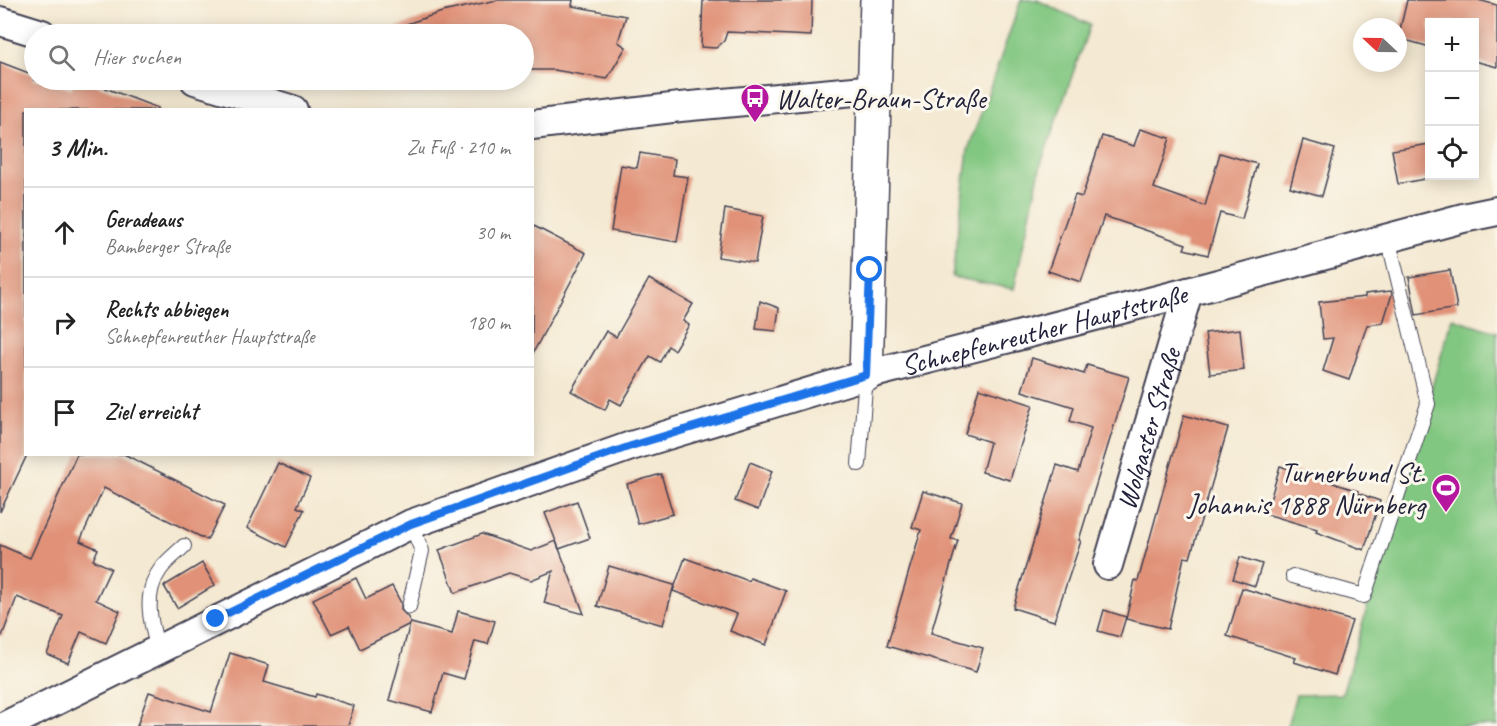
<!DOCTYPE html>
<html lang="de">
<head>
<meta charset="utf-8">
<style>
  :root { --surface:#fff; --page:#f2f2f2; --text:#222; --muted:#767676; --line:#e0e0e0 }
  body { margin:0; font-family:Caveat,sans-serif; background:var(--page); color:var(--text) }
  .controls { position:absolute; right:18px; top:18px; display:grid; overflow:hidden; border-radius:0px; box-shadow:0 3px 15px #0003 }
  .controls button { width:54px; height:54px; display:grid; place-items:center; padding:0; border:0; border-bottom:2px solid var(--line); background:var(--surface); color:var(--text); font:30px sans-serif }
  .compass { position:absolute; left:1353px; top:18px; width:54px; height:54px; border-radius:50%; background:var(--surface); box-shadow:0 3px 15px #0003; rotate:292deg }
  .stop { position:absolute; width:18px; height:18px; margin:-14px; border:4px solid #1a73e8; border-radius:50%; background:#fff }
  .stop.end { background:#1a73e8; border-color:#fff; box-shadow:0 2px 6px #0008 }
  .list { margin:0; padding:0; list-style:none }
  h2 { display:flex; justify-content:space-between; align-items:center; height:78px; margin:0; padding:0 24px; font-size:26px }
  h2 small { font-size:20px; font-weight:400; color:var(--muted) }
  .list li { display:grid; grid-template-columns:39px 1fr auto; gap:18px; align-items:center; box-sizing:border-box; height:90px; padding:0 24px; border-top:2px solid var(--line) }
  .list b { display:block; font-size:22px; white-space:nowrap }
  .list p { margin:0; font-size:20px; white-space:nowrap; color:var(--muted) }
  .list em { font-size:20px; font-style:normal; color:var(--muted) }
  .icon { flex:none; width:33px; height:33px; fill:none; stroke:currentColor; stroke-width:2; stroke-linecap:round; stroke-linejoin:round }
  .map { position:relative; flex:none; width:1497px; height:726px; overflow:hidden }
  .search { position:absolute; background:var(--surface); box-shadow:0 3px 15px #0003; left:24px; top:24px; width:510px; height:66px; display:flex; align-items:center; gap:15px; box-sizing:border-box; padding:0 21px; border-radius:33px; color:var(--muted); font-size:22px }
  .panel { position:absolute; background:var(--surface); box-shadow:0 3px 15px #0003; left:24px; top:108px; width:510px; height:348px; border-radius:0px }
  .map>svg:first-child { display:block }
</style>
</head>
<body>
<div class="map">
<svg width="1497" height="726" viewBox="0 0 1497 726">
  <rect width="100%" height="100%" fill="#fbf7ec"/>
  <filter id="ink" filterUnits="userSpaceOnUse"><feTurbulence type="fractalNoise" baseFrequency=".0167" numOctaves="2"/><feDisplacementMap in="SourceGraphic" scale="12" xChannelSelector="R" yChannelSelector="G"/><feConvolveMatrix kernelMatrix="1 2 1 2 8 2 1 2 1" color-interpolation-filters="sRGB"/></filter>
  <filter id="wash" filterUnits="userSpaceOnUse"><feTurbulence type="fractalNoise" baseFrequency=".008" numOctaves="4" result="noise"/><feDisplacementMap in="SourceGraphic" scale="24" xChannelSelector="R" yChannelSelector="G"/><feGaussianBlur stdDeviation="1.35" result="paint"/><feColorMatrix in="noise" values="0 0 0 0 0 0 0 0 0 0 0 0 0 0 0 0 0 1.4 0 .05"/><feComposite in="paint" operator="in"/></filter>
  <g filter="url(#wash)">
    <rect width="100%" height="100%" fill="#f4e9d2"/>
    <g fill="#82c781" stroke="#52745e" stroke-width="1.5">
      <path d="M1021,0H1037L1090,25L1041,164L1014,289L952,277L968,150Z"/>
      <path d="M1452,318L1497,332V726H1287L1296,695L1342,694Z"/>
    </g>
    <g id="blocks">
      <g fill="#e09177">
        <path d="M497,0H573L572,6L626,16L618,42L626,47L607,79L554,70H524V34H386V31L442,12Z"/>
        <path d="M703,0H812L811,36L727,32L724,41L716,48L701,47Z"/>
        <path d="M1407,0H1478L1497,5V67L1474,61V22H1430V47L1398,38Z"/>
        <path d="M0,62L34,75V80H46L71,89L75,80H84L158,108V110H26V457L0,512Z"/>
        <path d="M1140,129L1170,138L1154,188L1205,206L1220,153L1257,164L1242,219L1220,213L1208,255L1184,249L1186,244L1104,216L1081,282L1048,271L1075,195L1082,197L1102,136L1134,146Z"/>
        <path d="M1303,140L1335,149L1322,196L1290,187Z"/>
        <path d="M1430,144V178L1398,184L1392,150Z"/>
        <path d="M640,153L675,159L673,175L688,177L677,242L611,231L621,165L637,168Z"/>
        <path d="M725,209L763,216L755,263L718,257Z"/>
        <path d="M532,225L586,253L532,355Z"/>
        <path d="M1450,270L1457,308L1416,315L1409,277Z"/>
        <path d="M649,279L693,304L683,321L689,325L674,350L668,346L660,362L650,356L621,405L610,399L605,410L571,391L606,331L616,337Z"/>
        <path d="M1391,291L1392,294L1383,323L1367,325L1349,380L1323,371L1333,338L1323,339L1319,302L1365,297V294Z"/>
        <path d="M760,301L779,308L776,331L756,329Z"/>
        <path d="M1240,329L1244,370L1210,374L1205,333Z"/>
        <path d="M1032,358L1084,374L1087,365L1129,377L1079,540L1081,541L1054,621L1013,608L1057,465L1078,472L1091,428L1070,421L1074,407L1022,391Z"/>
        <path d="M979,388L1033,405L1010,480L982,472L990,442L965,434Z"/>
        <path d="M1184,415L1228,428L1190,558L1184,557L1168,629L1126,619L1135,580L1138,581Z"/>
        <path d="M77,454H124L225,505L207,540L104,488L80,541L98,549L93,560L111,568L96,600L120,611L106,643L81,632L68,663L47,654L63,616L17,597L2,636H0V545L30,558Z"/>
        <path d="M750,462L772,471L758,510L735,501Z"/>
        <path d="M278,463L310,478L297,507L304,510L286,547L247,528Z"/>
        <path d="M1280,466L1358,491L1357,493L1380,501L1364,550L1316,532L1317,529L1266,514Z"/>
        <path d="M661,474L673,514L638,524L627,484Z"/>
        <path d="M923,491L962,503L951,539L958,540L931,633L983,648L976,672L887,646L921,530L912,527Z"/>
        <path d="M577,501L590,538L559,549L545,513Z"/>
        <path d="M482,534L531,551L556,541L584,614L544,603L553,571L531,580L509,573L455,593L439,550Z"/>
        <path d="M1240,557L1262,564L1255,586L1233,579Z"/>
        <path d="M685,558L749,581L750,578L786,591L766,645L730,631L737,614L673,591Z"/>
        <path d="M202,563L215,585L177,608L164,586Z"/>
        <path d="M609,566L674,585L663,625L597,606Z"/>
        <path d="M356,578L366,599L392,586L401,603V610L407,616L411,623L452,634L458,611L495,621L488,644L475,641L464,679L443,673L432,712L389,700L410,624L360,649L349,626L331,634L313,599Z"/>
        <path d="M1242,588L1352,621L1335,675L1294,662L1296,658L1227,636Z"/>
        <path d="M1104,610L1126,617L1120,637L1098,631Z"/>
        <path d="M230,653L269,665L264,682L315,697L316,694L354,706L348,726H137L149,692L211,712Z"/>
      </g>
    </g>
  </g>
  <g filter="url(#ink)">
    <use href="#blocks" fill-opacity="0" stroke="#424052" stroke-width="1.5"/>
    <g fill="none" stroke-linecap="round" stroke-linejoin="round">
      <g stroke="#424052" stroke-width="16">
        <g id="lane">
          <path d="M859,464L866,375"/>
          <path d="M1293,576L1364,596L1428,404L1388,238"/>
          <path d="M409,607L422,551L411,524"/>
          <path d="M158,649C150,622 143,594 160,570C166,561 177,553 184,546"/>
        </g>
      </g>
      <g stroke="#424052" stroke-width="32">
        <g id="street">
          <path d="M0,21L42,34"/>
          <path d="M195,80L293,110"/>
          <path d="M532,125L680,107L876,89"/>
          <path id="s1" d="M1108,565L1188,292"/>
          <path id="s2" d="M5,726L411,524L631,446L866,375L1188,292L1463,218L1497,211"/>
        </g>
      </g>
      <g stroke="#424052" stroke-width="36">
        <path id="secondary" d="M866,375L877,0"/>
      </g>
      <use href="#lane" stroke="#fff" stroke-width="14"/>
      <use href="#street" stroke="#fff" stroke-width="28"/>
      <use href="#secondary" stroke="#fff" stroke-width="33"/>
    </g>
  </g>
  <g fill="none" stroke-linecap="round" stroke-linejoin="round" filter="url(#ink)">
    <path stroke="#1a73e8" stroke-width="8" d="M216,619L411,524L631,446L866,375L870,270"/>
  </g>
  <defs>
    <g id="bus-pin" transform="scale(1.5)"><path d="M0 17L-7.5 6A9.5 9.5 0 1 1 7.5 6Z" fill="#b5179e" stroke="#fbf7ec"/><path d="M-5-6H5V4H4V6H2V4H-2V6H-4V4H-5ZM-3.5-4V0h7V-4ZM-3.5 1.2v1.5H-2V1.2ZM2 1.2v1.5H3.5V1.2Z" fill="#fff"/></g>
    <g id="stadium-pin" transform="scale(1.5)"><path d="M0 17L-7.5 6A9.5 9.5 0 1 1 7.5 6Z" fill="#b5179e" stroke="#fbf7ec"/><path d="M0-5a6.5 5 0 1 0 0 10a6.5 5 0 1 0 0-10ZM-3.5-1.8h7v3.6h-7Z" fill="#fff"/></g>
  </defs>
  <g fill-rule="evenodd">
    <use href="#bus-pin" x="755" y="98"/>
    <use href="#stadium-pin" x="1446" y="488"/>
  </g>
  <g text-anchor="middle" stroke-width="6" stroke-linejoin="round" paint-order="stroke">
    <g font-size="28" fill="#22223b" stroke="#fbf7ec" text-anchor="start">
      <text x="776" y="108">Walter-Braun-Straße</text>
      <text x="1425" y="482" text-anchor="end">Turnerbund St.<tspan x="1425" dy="32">Johannis 1888 Nürnberg</tspan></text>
    </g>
    <g font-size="28" fill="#22223b" stroke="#fbf7ec">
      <text dy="10" stroke="none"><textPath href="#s2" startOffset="1116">Schnepfenreuther Hauptstraße</textPath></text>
      <text dy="10" stroke="none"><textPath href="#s1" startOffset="142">Wolgaster Straße</textPath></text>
    </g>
  </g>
</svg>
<div class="controls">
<button>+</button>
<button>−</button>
<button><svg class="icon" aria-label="locate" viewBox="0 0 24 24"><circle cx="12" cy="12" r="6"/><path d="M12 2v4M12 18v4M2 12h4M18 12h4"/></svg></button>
</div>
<svg class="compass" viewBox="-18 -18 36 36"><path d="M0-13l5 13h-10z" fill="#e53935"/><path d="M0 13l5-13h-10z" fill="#767676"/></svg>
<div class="stop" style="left:870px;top:270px"></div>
<div class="stop end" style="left:216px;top:619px"></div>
<div class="search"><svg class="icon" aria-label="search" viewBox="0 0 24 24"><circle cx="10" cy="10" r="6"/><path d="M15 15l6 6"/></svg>Hier suchen</div>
<section class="panel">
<h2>3 Min.<small>Zu Fuß · 210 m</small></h2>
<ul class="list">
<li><svg class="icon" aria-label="ahead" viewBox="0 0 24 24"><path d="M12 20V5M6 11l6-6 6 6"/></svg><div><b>Geradeaus</b><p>Bamberger Straße</p></div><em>30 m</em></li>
<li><svg class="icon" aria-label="right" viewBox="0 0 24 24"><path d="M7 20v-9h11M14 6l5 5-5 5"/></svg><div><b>Rechts abbiegen</b><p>Schnepfenreuther Hauptstraße</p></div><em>180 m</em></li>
<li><svg class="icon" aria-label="arrive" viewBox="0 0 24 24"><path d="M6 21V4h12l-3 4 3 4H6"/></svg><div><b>Ziel erreicht</b></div></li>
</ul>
</section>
</div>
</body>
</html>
